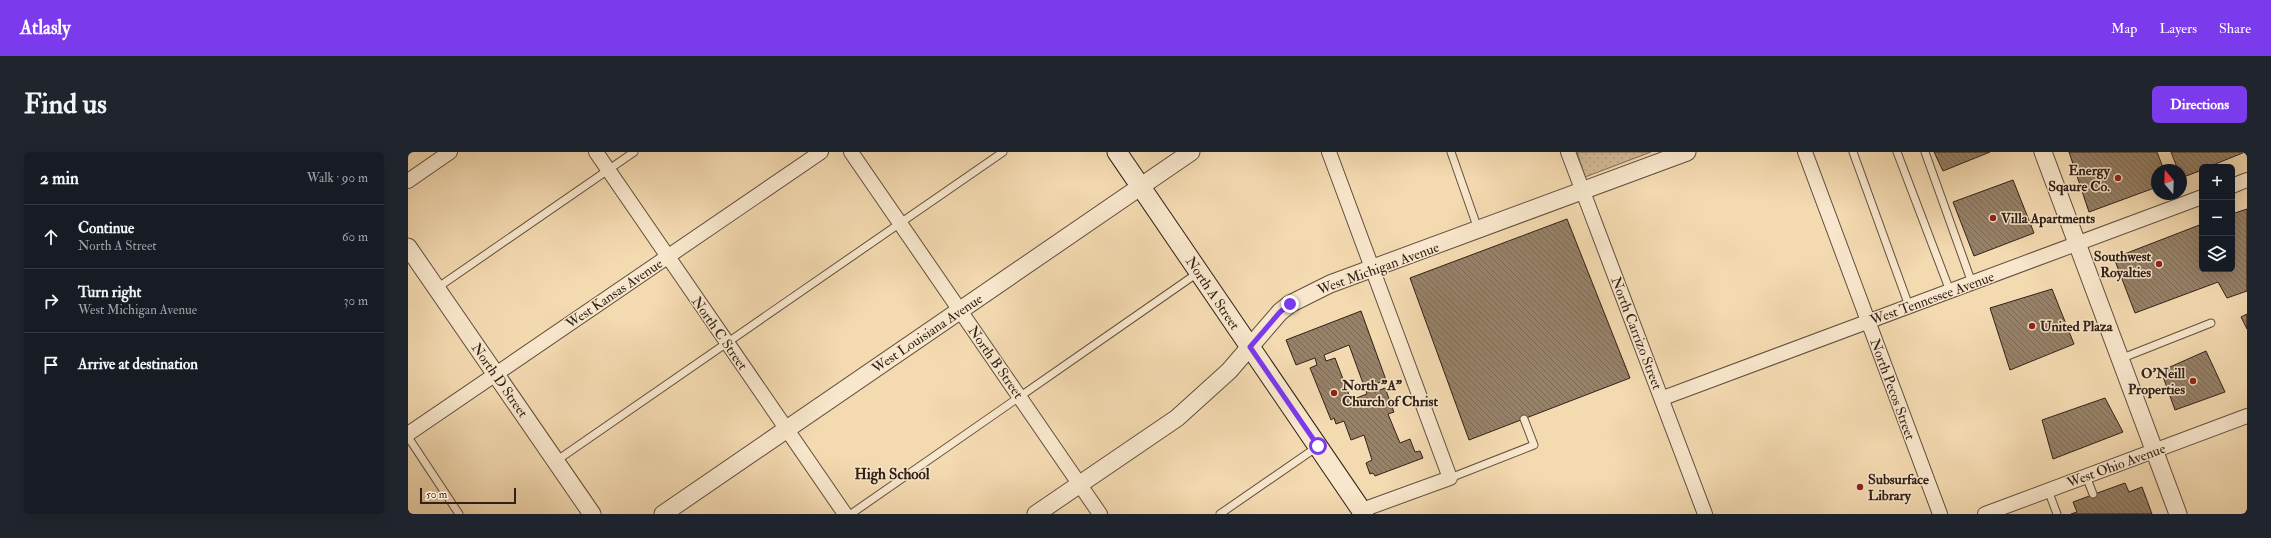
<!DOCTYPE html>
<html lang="en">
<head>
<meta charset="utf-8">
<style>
  :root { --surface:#171b24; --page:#20242c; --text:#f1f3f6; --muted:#9ea1a6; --line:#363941; --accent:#7c3aed }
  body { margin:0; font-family:"IM FELL Double Pica",serif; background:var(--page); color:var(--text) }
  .controls { position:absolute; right:12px; top:12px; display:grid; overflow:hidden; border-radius:6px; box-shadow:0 4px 16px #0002 }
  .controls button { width:36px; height:36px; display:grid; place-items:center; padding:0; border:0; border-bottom:1px solid var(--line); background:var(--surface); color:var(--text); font:20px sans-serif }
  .compass { position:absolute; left:1743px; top:12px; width:36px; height:36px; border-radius:50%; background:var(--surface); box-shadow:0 4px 16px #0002; rotate:341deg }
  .scale { position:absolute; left:12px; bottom:10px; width:96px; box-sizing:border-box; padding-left:4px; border:2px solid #332117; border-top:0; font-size:11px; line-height:14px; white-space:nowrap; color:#332117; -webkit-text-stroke:3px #f8e7cc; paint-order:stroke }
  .stop { position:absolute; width:12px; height:12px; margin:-9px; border:3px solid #7c3aed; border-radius:50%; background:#fff }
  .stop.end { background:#7c3aed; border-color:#fff; box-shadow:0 1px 4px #0008 }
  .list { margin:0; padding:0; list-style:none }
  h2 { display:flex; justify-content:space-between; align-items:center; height:52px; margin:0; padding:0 16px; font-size:17px }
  h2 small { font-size:13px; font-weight:400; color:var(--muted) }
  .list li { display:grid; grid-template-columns:26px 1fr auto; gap:12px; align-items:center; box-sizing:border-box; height:64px; padding:0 16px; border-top:1px solid var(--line) }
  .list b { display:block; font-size:15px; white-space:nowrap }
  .list p { margin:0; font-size:13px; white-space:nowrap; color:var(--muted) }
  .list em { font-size:13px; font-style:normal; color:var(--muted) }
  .icon { flex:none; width:22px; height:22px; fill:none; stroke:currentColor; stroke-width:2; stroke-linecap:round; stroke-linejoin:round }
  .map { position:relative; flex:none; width:1839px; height:362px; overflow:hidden; border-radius:6px }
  header { display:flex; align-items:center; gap:24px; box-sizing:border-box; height:56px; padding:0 20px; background:var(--accent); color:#fff }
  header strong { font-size:19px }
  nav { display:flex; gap:22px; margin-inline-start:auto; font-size:14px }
  .intro { display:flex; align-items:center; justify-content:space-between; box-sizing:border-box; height:96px; padding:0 24px }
  h1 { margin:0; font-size:28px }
  .button { padding:10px 18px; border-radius:6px; background:var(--accent); color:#fff; font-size:14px; font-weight:700 }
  main { display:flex; gap:24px; padding:0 24px }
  aside { flex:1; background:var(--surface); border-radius:6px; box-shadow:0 4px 16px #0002 }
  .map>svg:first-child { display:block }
</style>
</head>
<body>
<header>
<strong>Atlasly</strong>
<nav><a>Map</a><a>Layers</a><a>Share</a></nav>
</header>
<div class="intro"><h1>Find us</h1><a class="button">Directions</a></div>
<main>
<aside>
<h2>2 min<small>Walk · 90 m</small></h2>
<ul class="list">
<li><svg class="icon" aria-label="ahead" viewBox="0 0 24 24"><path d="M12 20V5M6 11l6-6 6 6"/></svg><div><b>Continue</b><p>North A Street</p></div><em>60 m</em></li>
<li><svg class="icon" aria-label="right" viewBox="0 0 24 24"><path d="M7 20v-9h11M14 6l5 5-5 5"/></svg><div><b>Turn right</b><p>West Michigan Avenue</p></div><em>30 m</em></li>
<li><svg class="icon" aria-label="arrive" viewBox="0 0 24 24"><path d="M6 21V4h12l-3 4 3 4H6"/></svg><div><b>Arrive at destination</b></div></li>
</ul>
</aside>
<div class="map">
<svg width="1839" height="362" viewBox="0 0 1839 362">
  <defs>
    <pattern id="grass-dots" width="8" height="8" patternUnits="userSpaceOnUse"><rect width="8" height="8" fill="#d3bb97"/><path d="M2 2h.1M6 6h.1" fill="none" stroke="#b6a081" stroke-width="1.8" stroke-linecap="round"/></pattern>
    <pattern id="building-back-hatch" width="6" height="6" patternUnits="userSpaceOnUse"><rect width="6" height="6" fill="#978167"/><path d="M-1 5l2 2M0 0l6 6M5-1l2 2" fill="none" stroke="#7c6954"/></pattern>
  </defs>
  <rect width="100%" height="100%" fill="#f4dab1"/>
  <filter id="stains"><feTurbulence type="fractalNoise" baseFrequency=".005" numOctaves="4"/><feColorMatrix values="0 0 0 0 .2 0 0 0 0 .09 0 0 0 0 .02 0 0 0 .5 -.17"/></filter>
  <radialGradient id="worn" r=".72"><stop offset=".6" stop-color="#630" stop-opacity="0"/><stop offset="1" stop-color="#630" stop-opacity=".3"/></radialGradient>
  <path fill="url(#grass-dots)" stroke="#836e57" d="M1169,0H1243L1177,25Z"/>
  <g fill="url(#building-back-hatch)" stroke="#332117" fill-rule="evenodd">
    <path d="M1526,0H1582L1535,19Z"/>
    <path d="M1661,0H1749L1756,18H1749V35L1681,60Z"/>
    <path d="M1763,0H1837L1800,15H1794V18L1773,26V18H1770Z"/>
    <path d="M1605,28L1626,81L1566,104L1545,50Z"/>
    <path d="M1839,57V139L1819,146L1810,130L1727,161L1706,106L1794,72V117H1824V62Z"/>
    <path d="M1159,67L1222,226L1061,288L1002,126Z"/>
    <path d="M1644,137L1666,192L1602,218L1582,156Z"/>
    <path d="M953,159L978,228L965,233L967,240L977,236L986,260L980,262L992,291L1002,287L1007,300L1012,299L1015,306L967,324L965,321L962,322L958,311L964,308L956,283L943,288L936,269L928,272L926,266L923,268L902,216L909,213L907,206L888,213L878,188ZM941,193L959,242L943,248L927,206L918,209L916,203Z"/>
    <path d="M1839,162V177L1833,165Z"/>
    <path d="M1798,199L1817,240L1767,258L1753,219Z"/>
    <path d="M1697,246L1715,280L1645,307L1634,268Z"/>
    <path d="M1717,331L1721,340L1734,335L1744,362H1663L1669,360L1665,350Z"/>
  </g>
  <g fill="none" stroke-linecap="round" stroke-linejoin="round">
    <g stroke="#634f3e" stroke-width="9">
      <g id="service">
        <path d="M1043,0L1070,77"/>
        <path d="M1445,0L1501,154"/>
        <path d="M1489,0L1542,139"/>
        <path d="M1517,0L1564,131"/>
        <path d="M29,136L226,0"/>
        <path d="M1712,207L1803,171"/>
        <path d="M0,285L51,362"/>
        <path d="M148,309L595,0"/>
        <path d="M1678,324L1685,342"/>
        <path d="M1042,326L1126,293L1116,267"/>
        <path d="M1640,338L1649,362"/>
        <path d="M443,362L791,120"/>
        <path d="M812,362L909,295"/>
      </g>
    </g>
    <g stroke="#634f3e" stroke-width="16">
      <g id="minor">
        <path d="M188,0L437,362"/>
        <path d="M443,0L692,362"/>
        <path d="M921,0L1042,326L954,358"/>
        <path d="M1160,0L1297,362"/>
        <path d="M1397,0L1532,362"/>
        <path d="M0,29L42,0"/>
        <path d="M1824,34L1839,28"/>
        <path d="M1255,246L1794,45"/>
        <path d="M0,282L413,0"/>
        <path d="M1577,362L1839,264"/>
      </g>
    </g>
    <g stroke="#634f3e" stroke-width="19">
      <g id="tertiary">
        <path d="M1635,0L1770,362"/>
        <path d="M0,95L184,362"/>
        <path d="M255,362L783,0"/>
        <path d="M628,362L769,266L821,219L872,160L882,152L922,132L1279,0"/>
      </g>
    </g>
    <g stroke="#332117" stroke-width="21">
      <path id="secondary" d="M709,0L956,362"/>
    </g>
    <use href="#service" stroke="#f8e7cc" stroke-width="7"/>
    <use href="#minor" stroke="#f8e7cc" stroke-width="14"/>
    <use href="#tertiary" stroke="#f8e7cc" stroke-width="17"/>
    <use href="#secondary" stroke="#f8e7cc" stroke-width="19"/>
  </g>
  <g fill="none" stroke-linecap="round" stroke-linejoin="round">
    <path stroke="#7c3aed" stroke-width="5" d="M882,152L872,160L842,195L910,294"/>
  </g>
  <g fill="#8f2418" stroke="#f8e7cc" stroke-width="1.5">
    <circle cx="1710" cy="26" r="4"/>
    <circle cx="1585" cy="66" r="4"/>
    <circle cx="1751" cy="112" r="4"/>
    <circle cx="1624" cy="174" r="4"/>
    <circle cx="1785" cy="229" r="4"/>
    <circle cx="926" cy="241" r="4"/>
    <circle cx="1452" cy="335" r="4"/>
  </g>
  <g text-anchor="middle" stroke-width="3" stroke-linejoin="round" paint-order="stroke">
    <g font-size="14" font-weight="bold" fill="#332117" stroke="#f8e7cc" text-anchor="start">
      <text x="1702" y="23" text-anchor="end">Energy<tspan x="1702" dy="16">Sqaure Co.</tspan></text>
      <text x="1593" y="71">Villa Apartments</text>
      <text x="1743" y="109" text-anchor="end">Southwest<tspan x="1743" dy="16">Royalties</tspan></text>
      <text x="1632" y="179">United Plaza</text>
      <text x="1777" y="226" text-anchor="end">O'Neill<tspan x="1777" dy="16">Properties</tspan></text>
      <text x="934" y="238">North "A"<tspan x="934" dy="16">Church of Christ</tspan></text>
      <text x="1460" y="332">Subsurface<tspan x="1460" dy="16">Library</tspan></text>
    </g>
    <g font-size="14" fill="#332117" stroke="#f8e7cc">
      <text transform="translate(970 116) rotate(-20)" y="5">West Michigan Avenue</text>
      <text transform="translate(206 141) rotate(-34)" y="5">West Kansas Avenue</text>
      <text transform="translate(805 141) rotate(56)" y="5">North A Street</text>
      <text transform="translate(1524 146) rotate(-20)" y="5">West Tennessee Avenue</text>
      <text transform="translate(312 181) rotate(55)" y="5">North C Street</text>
      <text transform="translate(519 181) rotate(-34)" y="5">West Louisiana Avenue</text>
      <text transform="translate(1229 181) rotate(69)" y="5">North Carrizo Street</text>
      <text transform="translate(588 210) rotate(55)" y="5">North B Street</text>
      <text transform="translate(92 228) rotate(55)" y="5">North D Street</text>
      <text transform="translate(1485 237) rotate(70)" y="5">North Pecos Street</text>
      <text transform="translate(1708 313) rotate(-20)" y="5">West Ohio Avenue</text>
    </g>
    <g font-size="15" font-weight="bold" fill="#332117" stroke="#f8e7cc">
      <text x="484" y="327">High School</text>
    </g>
  </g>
  <rect width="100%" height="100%" filter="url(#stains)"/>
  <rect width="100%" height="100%" fill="url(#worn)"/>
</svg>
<div class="controls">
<button>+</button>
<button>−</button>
<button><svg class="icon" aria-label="layers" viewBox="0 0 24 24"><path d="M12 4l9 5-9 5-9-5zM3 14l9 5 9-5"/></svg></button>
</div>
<svg class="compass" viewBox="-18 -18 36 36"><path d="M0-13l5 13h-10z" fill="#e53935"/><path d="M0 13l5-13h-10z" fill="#9ea1a6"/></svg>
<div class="scale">50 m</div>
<div class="stop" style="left:910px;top:294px"></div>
<div class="stop end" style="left:882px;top:152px"></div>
</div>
</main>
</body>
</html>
